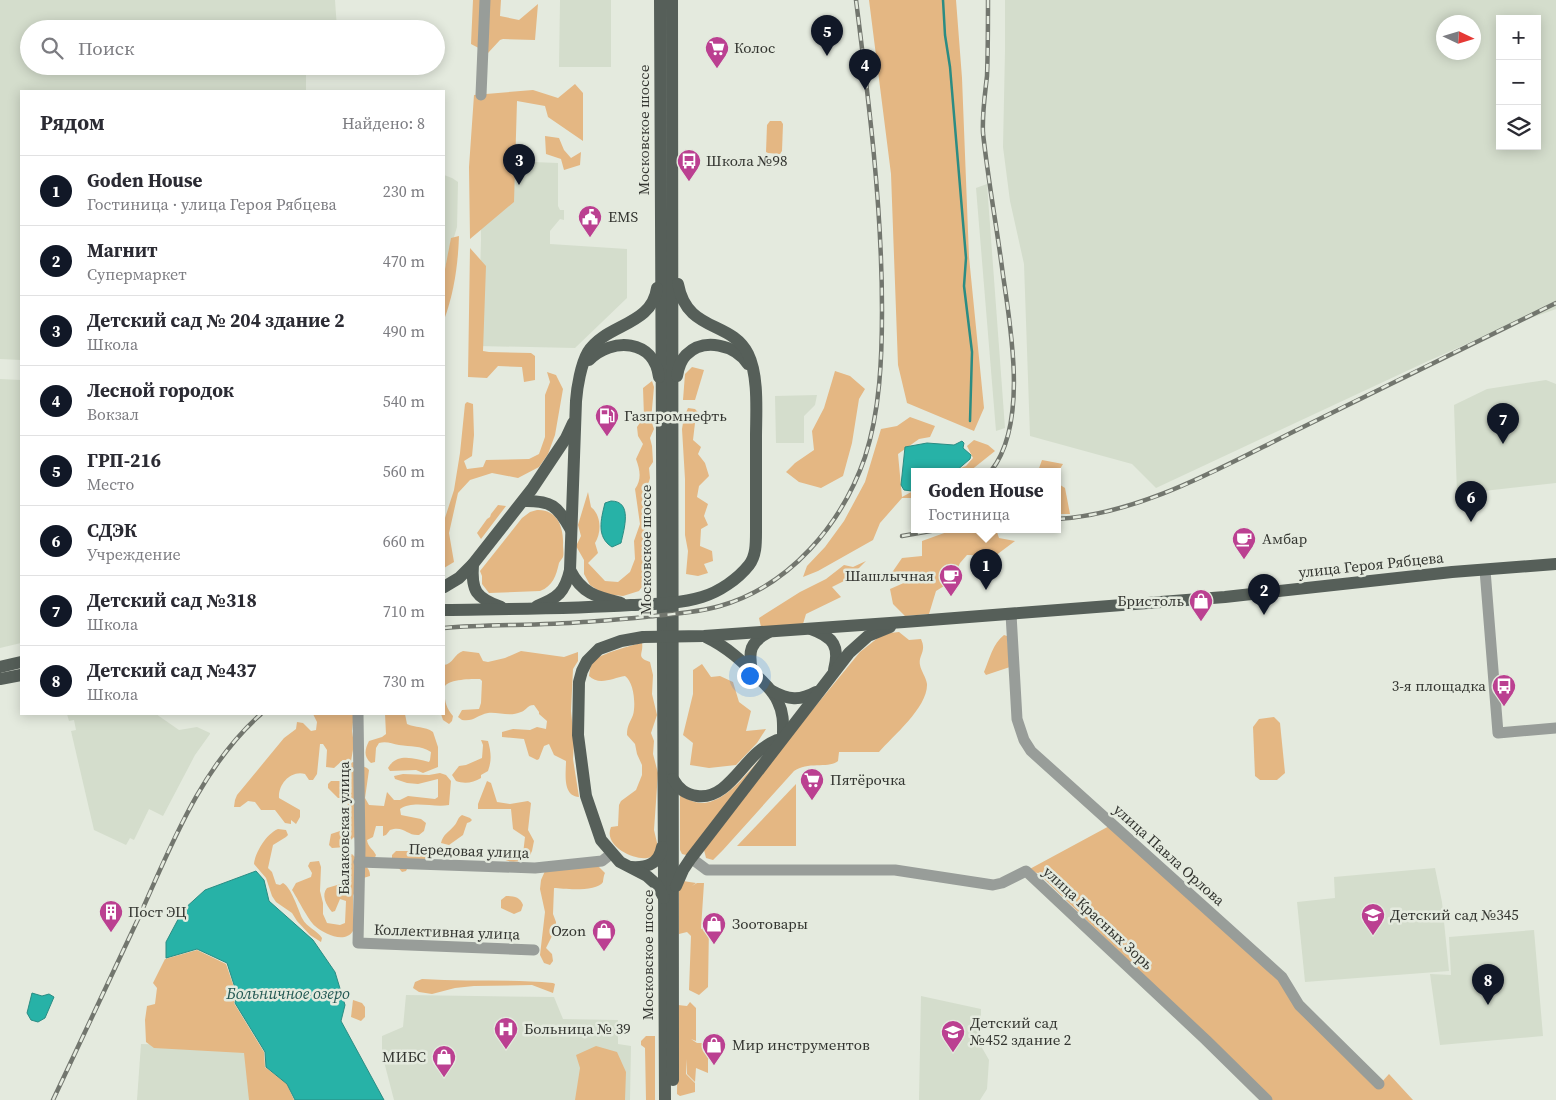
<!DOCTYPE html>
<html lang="ru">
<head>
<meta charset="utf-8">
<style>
  :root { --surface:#fff; --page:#f7f7f7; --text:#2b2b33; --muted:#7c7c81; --line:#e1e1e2; --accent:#111827 }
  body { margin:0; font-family:"Source Serif 4",serif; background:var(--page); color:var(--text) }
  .controls { position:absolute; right:15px; top:15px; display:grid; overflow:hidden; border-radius:0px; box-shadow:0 2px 12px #0003 }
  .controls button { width:45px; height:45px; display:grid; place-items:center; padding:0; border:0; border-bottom:1px solid var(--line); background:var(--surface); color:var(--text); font:25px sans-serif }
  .compass { position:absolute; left:1436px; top:15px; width:45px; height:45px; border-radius:50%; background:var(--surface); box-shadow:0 2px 12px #0003; rotate:94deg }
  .you { position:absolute; left:749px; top:675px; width:18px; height:18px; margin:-12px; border:4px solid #fff; border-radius:50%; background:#1a73e8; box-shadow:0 0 0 8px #1a73e833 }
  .badge { display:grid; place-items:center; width:32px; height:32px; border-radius:50%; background:var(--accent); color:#fff; font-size:16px; font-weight:700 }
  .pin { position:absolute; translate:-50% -41px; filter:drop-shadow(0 1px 2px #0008) }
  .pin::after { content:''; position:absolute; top:26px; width:18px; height:15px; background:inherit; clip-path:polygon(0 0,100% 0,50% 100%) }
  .popup { position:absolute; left:911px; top:468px; width:150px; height:65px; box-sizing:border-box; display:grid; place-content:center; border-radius:0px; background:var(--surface); filter:drop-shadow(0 1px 4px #0005); font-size:16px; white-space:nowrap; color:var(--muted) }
  .popup b { font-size:19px; color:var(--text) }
  .popup::after { content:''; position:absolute; left:50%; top:100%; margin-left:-10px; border:10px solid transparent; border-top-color:var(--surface) }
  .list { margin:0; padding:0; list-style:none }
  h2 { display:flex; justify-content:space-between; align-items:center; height:65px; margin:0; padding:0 20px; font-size:21px }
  h2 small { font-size:16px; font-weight:400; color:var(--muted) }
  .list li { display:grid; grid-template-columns:32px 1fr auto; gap:15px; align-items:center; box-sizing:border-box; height:70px; padding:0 20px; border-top:1px solid var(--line) }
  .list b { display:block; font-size:19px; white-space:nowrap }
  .list p { margin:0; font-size:16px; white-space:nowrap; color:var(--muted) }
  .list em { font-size:16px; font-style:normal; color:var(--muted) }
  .icon { flex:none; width:28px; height:28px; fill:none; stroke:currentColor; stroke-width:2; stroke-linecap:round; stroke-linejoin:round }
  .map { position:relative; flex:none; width:1556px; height:1100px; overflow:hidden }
  .search { position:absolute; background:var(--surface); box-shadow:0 2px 12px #0003; left:20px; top:20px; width:425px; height:55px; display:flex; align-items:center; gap:12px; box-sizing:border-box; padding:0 18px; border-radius:28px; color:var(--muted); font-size:19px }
  .panel { position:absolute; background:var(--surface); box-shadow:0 2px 12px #0003; left:20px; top:90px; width:425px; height:625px; border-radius:0px }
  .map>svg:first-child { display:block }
</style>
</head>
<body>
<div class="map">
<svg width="1556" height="1100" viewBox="0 0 1556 1100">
  <rect width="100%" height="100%" fill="#e4eade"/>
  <g fill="#d4ddcc" fill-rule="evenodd">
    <path d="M0,0H335L337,29H29V66H306V91H21V360L0,359Z"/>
    <path d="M560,0H611V67H559Z"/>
    <path d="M1005,0H1556V309L1500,329L1426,362L1156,488L1132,464L1030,436L1024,264L1010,201L1003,147L1005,51ZM1500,19H1537V146H1500ZM1444,22H1474V52H1444Z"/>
    <path d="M480,160L558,163V206L560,210H564V220L560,219L550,231V244L627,249V298L575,348L478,346L481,240Z"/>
    <path d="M444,175L452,178L458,182L457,227L444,271Z"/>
    <path d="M987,184L1005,428L996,431L976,188Z"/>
    <path d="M0,379L21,380V643L0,648Z"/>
    <path d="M1546,380L1556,384V483L1457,494L1454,405L1487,389Z"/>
    <path d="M817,395L815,405L804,416V443H776L775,396Z"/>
    <path d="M67,714H156L179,730L197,727L210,733V734L195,755L163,816L149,809L134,840L130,838L126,845L94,830L71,731L76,730L74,720L69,721Z"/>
    <path d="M1435,868L1442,902L1449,971L1305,982L1297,902L1335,898L1334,877Z"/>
    <path d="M1534,930L1543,1036L1440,1045L1430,974L1451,975L1449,937Z"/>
    <path d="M406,995L554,997L563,1019L618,1020V1044L631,1046L630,1100H394L382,1054V1036L403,1027Z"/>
    <path d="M921,996L981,1009V1046L989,1060L987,1089L980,1100H919Z"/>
    <path d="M141,1044L249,1047L259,1100H137Z"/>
  </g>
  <g fill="#e4b783">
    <path d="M473,0H501L500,16L519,20L538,4L535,40L503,39L500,40L488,53L471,44Z"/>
    <path d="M869,0H956L962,78L969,257L984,408L974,431L907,403L898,365L891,174Z"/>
    <path d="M575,84L583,93V141L548,117L545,106L517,101L514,202L470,239L469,167L474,95L533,90L558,98Z"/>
    <path d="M770,121H781L783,124L782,151L780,154L768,153L766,152L767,125Z"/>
    <path d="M545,136L559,138L564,150L571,158L581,152L580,165L564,170L561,159L546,154Z"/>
    <path d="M459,236C458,265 454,293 444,320V274L451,238Z"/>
    <path d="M470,248L486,266L483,351L489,352L531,353L535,356V380L524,382L522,367L498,366L487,378L468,377Z"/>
    <path d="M692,367L704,370L695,400H683L685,374Z"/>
    <path d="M835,371L850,376L865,389L859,399L852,443L843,476L821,488L799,482L786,472L795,463L814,450L812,431L824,408Z"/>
    <path d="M547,372L556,375L563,389L555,435L548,454L539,467L518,478L492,473L470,480L458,493L449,533L454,562L444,568V521L454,490L460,453L465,404L467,402L473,404L474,435L472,456L464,461L467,469L483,467L486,460L529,459L539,454L545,437V395L550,382Z"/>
    <path d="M652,381L654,387L651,420L654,429L650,438L652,446L653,462L649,468L650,478L646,492L650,497L651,514L645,529L648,539L644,552L646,553L649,577L639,591L623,596L604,594L590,585L584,574V560L576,546L581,536L578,525L588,492L591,507C601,515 602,532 595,543L598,553L588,563L605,581L618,582L630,572L635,559L634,541L640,524L635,489C642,479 640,470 636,459L643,444L638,436L637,427L644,417L643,388Z"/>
    <path d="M688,408L695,409L704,419L695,423L693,440L701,447L698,454L705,463L709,476L699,486L697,497L708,504L704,516L708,525L701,529L700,546L712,551L713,561L704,564L708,573L698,576L686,574L688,551L685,535V479L682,429L684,417Z"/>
    <path d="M910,417L935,426L930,437L919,439L898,454L902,497L915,490V498H902L880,523L873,540L818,571L803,577L807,566L825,547L844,521L865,482L881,429L897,426Z"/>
    <path d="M974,440L988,445L995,451L970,471H953L966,466L973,458L967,446Z"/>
    <path d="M1042,460L1063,464L1057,474V471H1038Z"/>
    <path d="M1057,483L1065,488L1070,514H1057Z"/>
    <path d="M498,505L506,506L481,539L477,533L487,519L490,517L491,514Z"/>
    <path d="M537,510C557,509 564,527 563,545C563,548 564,554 563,557C562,559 560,561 559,563C556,576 553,586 540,591L489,593L482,584V576L480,571L522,518L530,512Z"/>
    <path d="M976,529H996L999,538L1015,541L995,556L967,555L960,563L952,581L936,591L929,614L905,616L893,604L890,589L906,582L891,574L902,558L922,556V541L947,532H958Z"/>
    <path d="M866,561L848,579L832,587L841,597L806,614L803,624L761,627L759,618L800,592L826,579L844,565L853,567Z"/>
    <path d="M899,632L909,640L921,639C927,652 918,655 920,665C921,671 926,677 927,684C928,707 893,736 879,752H839L838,761C829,769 808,761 794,771L723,850L713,860L706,858L704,850L800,725L860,652L879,637L890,633Z"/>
    <path d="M1004,635L1007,636L1010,667L986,675L984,672C989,660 993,643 1004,635Z"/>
    <path d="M642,643C644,654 635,657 650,662L653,675L652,694L657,715L651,733L654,741L653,754L658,773L654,830L658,847V853C654,855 651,858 647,858C632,860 603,845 611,827L618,826L619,805L621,801L636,790L642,775V765L637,754L635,744L627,735C627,725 630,723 633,715C636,705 634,682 625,676C613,678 599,686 589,676C590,670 590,665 594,661C599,654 632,645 642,643Z"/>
    <path d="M463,651L479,653L483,661L488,662L505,658L521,651L564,657L578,652V661L573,669L571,711L574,741L573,759L579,797C562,796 566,773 566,761L554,755L549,744L544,746L539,759L537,760L529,756L524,739L502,737V732L513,729L530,730L537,727L546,729L547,721L539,714V712L534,705C527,705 527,710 521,712C510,717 499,712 488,713C477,715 474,722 462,720L458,717L462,710L479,709L481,703L482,681L480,679C471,679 450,679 445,686C444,699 445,706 453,716L452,721L449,724L443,720L441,714H444V665C453,664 454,654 463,651Z"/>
    <path d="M702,664L711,677L720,676L733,682L739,702L751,711L746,731L766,729L757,743L736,765L709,768L690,765L693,743L683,735L693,694V670Z"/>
    <path d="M313,714H354L352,731L354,744L351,761L343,760L334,768L326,767L327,750L323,744H320L317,774L313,780H309L305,774C291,770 278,784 279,798L300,810V817L296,824L291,820V824L285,823L275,810H261L255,802L248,801L240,807H234L235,800L237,795L284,738L296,729L297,722L303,723L311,731L316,730L317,722Z"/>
    <path d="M385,714H405L407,724C415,728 425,726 433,732L438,747V767L423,773L416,770L390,771L388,768C397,752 415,759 429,762L430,760L431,752C420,745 411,747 399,745C392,744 387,741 379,743L376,748L375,762L371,763C363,756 365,749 369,741L382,737L386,734Z"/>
    <path d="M1274,717L1280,723L1285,773L1277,780H1260L1255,776L1253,727L1259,719Z"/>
    <path d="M481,740L488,741C491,752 492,760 488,771L481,775V778C473,783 464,784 456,781L452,775L459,766L466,765L482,758L483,745Z"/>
    <path d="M761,758L689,853L686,855L682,854L680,850V795C687,799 694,803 702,803C725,803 747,773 761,758Z"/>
    <path d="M353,762L367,768L369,770L365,798L369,805L384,806L387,792L394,800H400L408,796L435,799L438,797V779L418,784L407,783L395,779L394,776L403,774L429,775L440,773L446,775L451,781L449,805C434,808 413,800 400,809L401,815L421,819L426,823L424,831L419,835C407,836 404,825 390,830L386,835L383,836V826H376L373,837L367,840C368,847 373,849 376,855L374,860H366L354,837L350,841L346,847L332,848L329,845L331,834L346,829L348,802L345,798H338L328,788V784L331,781H345L348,773L349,764Z"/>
    <path d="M487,781L491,783L497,802L510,804L528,801L531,803L528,830L534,841L532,851L528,859C520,861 511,864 504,859L509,854H523L525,837L513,829L511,809H478V804Z"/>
    <path d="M796,784V846H737Z"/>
    <path d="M462,815L470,818L472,820L470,822L467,823L463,835L449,845L441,843C443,834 449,832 454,826C458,822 457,818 462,815Z"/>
    <path d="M1113,824L1282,977L1300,1005L1380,1084L1389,1074L1413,1100H1272L1038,873L1026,871Z"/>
    <path d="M278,829L286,830L288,835L286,837L273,845L268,868L272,872L276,884L280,885L283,883C291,887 298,909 302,918C307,928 317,930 322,938L321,942L310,935L297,921L292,913L276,902L272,896L266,878L254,864C255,853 266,834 278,829Z"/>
    <path d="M396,851H430L433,861L408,867L406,871L402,872L392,860V855Z"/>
    <path d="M344,854H352C358,861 371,866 370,876L360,879L353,896V931C345,944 324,934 315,926C308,920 298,899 292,890L296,883L311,877L312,873L308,866L310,862L319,861L321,867L320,891L323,903V914L327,923L340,925L345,923L346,901L340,899L335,911L332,912C326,905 321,895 327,888L344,883L346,868Z"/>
    <path d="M597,865L605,873C604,874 603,881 603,882C597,892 565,889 554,888L553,914L556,922V928L546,948L552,954L553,961L550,965L544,963L540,955L545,912L540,889L541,880L545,871Z"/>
    <path d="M683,881L696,883L692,886L697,883H704L701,929L709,926L708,987L699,995L689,990L691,936L687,932L679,934V885Z"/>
    <path d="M506,896C514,896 520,897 523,905L521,911L514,914L501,908V900Z"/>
    <path d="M197,950L226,964L236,993L234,1003L264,1052L265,1067L287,1084L294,1100H249L244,1053L154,1048L146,1042L145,1020L147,1006L155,1004L157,988L153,983L165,959Z"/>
    <path d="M422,979C466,982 510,979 553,983L555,984L553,993L532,985L474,986L455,988L432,994L419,992L413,988L415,982Z"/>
    <path d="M353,1000L362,1003L365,1007V1017L361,1021L351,1017Z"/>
    <path d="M690,1002L696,1008V1041L691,1039L697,1043H708V1073L696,1068L695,1082L687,1074L686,1059V1074L695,1083V1092L680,1096L677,1094L678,1005L687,1006Z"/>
    <path d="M646,1036H655V1100H646L645,1048L641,1045V1041Z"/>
    <path d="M596,1046L617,1052L626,1072L625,1100H575L580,1068L576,1055Z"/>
  </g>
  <g fill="#27b2a7" stroke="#2b8c83">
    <path d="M962,441L964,443L963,448L971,455L970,459L956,471H915V488L912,491L904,490L901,485L905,447L927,443L954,445Z"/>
    <path d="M611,501C633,501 624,529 621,543L612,547C596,537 601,519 605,503Z"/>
    <path d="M256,871L264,880L269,901L313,940L335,972L345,1005L341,1021L384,1100H295L287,1084L266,1067L265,1052L235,1003L237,994L227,963L197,949L166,958V942L183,910L205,890Z"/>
    <path d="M32,993L42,996L49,994L54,997L45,1018L38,1022L31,1020L27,1013Z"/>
  </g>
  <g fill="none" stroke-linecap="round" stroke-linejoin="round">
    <path stroke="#2b8c83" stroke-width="2.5" d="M943,0L945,35L950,67L966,258L964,286L972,352L970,421"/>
    <g stroke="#989d99" stroke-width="11">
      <path d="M481,95L485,0"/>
      <path d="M1485,570L1498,733L1556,728"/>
      <path d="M1011,614L1017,719L1024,740L1031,751L1282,977L1299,1005L1379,1084"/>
      <path d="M358,714L360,849L358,943L534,950"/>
      <path d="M691,858L707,870H895L993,885L1002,883L1026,871L1206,1040L1267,1100"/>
      <path d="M359,862L535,868L602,861L611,854"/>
    </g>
    <g stroke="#565f59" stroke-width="12">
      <path d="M660,0L665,1100"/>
      <path d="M672,0L673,1080"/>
      <path d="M589,360C612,337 654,339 659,377"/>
      <path d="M677,376C678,370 681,360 686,355C704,337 735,345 748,364"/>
      <path d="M523,501C551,500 558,506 571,530"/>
      <path d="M473,564C471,591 476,598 501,607"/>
      <path d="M570,570C582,594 597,597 621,603"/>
      <path d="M444,587L459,578L473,564L532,489L566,438L573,423"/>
      <path d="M537,606C558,598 565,592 570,570L576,401C577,387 581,364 588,352C605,324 652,326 657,288"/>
      <path d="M444,610C506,609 568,609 631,605C655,604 679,604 702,597C719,592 738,579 749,565C756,556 756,544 756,532C756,501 756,469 756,437C756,413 759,376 748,354C731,320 687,333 678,284"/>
      <path d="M811,629C834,637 840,647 834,670"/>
      <path d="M706,637C727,647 742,661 759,678C766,685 774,692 778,702C784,714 783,725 783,737"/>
      <path d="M0,667L21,662"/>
      <path d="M752,671C748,651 750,642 769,632"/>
      <path d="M0,679L21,675"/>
      <path d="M772,691C788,700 800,701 816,692"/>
      <path d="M673,779C679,789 685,794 697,796C724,800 740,767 758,752C764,747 770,743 777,740"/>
      <path d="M631,867C647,868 659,864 662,847"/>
      <path d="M676,886L683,870L691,858L849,653L868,636L890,627"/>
      <path d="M664,898L657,885L647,876L620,862L601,840L586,796L578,735L579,682L582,671L587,661L599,649L621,641L643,637L704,636L904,622L1225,597L1452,572L1556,564"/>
    </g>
    <g stroke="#72766e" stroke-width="4.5">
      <g id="rail">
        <path d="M988,0C988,25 988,50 987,76C985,94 982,114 983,133C988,180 997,228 1003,275C1011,330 1028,424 991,471"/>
        <path d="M1057,519C1143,514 1225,465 1301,428C1386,386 1471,344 1556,303"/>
        <path d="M902,536L942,529"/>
        <path d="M444,628C490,624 536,626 583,622C603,621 624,619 645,617C670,614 696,613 720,606C790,586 842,524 865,457C880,411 882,358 882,310C882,206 869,103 856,0"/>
        <path d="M53,1100C82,1039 110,978 139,917C171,846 201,767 261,714"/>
      </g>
    </g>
    <use href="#rail" stroke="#e4eade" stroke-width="2.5" stroke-dasharray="8" stroke-linecap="butt"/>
  </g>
  <defs>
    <g id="supermarket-pin" transform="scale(1.25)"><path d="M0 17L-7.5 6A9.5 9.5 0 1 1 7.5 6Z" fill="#bb4091" stroke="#e4eade"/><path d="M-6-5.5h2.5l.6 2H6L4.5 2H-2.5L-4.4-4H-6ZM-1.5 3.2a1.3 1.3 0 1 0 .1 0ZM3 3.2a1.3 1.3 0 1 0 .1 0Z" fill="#fff"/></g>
    <g id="bus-pin" transform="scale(1.25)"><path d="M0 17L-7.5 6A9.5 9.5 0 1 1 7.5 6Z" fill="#bb4091" stroke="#e4eade"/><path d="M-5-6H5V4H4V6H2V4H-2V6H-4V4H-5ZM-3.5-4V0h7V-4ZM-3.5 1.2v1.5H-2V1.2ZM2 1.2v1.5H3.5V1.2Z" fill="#fff"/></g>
    <g id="civic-pin" transform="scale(1.25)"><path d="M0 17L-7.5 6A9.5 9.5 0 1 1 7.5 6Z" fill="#bb4091" stroke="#e4eade"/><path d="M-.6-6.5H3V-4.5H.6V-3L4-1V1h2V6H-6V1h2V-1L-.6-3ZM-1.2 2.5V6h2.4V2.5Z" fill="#fff"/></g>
    <g id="fuel-pin" transform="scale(1.25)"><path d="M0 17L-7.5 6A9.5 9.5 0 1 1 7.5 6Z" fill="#bb4091" stroke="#e4eade"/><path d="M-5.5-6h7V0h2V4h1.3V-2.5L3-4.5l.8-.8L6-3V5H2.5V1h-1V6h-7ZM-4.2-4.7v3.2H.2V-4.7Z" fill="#fff"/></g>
    <g id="cafe-pin" transform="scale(1.25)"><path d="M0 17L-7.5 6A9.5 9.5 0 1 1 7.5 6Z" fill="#bb4091" stroke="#e4eade"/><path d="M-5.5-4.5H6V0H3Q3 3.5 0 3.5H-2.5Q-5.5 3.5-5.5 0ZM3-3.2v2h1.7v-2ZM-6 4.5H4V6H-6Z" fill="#fff"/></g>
    <g id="shop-pin" transform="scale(1.25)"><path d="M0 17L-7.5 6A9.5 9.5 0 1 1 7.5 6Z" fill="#bb4091" stroke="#e4eade"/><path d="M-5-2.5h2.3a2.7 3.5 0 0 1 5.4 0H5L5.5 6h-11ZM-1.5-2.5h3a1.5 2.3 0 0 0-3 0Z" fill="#fff"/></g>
    <g id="building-pin" transform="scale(1.25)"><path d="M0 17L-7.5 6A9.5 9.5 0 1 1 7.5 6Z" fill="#bb4091" stroke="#e4eade"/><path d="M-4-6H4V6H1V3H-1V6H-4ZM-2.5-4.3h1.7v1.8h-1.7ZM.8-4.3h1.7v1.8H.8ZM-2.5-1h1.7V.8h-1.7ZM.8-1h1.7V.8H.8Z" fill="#fff"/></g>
    <g id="school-pin" transform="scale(1.25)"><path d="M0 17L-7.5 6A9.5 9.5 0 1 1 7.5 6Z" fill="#bb4091" stroke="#e4eade"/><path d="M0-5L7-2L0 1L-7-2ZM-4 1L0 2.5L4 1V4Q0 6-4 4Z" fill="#fff"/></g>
    <g id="hospital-pin" transform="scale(1.25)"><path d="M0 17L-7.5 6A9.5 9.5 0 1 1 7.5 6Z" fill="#bb4091" stroke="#e4eade"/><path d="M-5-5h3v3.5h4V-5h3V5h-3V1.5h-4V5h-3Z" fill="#fff"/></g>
  </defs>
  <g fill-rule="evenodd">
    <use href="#supermarket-pin" x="717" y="48"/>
    <use href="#bus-pin" x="689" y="161"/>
    <use href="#civic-pin" x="590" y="217"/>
    <use href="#fuel-pin" x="607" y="416"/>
    <use href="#cafe-pin" x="1244" y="539"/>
    <use href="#cafe-pin" x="951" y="576"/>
    <use href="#shop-pin" x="1201" y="601"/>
    <use href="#bus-pin" x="1504" y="686"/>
    <use href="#supermarket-pin" x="812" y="780"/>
    <use href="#building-pin" x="111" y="912"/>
    <use href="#school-pin" x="1373" y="915"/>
    <use href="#shop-pin" x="714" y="924"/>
    <use href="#shop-pin" x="604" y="931"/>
    <use href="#hospital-pin" x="506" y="1029"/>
    <use href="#school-pin" x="953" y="1032"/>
    <use href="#shop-pin" x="714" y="1045"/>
    <use href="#shop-pin" x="444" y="1057"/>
  </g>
  <g text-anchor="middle" stroke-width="5" stroke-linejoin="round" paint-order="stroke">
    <g font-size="15" fill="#333530" stroke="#e4eade" text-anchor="start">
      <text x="734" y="53">Колос</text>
      <text x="706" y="166">Школа №98</text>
      <text x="608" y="222">EMS</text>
      <text x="624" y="421">Газпромнефть</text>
      <text x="1262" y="544">Амбар</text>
      <text x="934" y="581" text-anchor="end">Шашлычная</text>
      <text x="1184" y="606" text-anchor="end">Бристоль</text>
      <text x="1486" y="691" text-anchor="end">3-я площадка</text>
      <text x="830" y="785">Пятёрочка</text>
      <text x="128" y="917">Пост ЭЦ</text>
      <text x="1390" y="920">Детский сад №345</text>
      <text x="732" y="929">Зоотовары</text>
      <text x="586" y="936" text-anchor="end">Ozon</text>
      <text x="970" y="1028">Детский сад<tspan x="970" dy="17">№452 здание 2</tspan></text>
      <text x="524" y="1034">Больница № 39</text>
      <text x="732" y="1050">Мир инструментов</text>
      <text x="426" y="1062" text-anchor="end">МИБС</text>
    </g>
    <g font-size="15" fill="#333530" stroke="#e4eade">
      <text transform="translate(644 130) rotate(-90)" y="5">Московское шоссе</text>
      <text transform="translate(646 550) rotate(-90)" y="5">Московское шоссе</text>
      <text transform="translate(1371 565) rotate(-6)" y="5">улица Героя Рябцева</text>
      <text transform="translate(344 828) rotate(-90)" y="5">Балаковская улица</text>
      <text transform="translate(469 851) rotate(2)" y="5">Передовая улица</text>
      <text transform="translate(1169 855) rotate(42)" y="5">улица Павла Орлова</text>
      <text transform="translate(1098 918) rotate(43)" y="5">улица Красных Зорь</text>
      <text transform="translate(447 932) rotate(2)" y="5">Коллективная улица</text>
      <text transform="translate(648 955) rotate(-90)" y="5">Московское шоссе</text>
    </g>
    <g font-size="16" font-style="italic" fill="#235853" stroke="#e4eade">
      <text x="288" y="999">Больничное озеро</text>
    </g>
  </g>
</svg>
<div class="controls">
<button>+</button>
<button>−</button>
<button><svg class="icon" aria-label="layers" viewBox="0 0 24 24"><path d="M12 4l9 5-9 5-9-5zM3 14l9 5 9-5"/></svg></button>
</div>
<svg class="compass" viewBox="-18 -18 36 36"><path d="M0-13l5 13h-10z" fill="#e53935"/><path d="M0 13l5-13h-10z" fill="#7c7c81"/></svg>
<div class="you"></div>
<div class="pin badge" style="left:986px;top:590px">1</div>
<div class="popup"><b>Goden House</b>Гостиница</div>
<div class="pin badge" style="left:1264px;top:615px">2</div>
<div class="pin badge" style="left:519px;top:185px">3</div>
<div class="pin badge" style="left:865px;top:90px">4</div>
<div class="pin badge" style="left:827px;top:56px">5</div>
<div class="pin badge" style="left:1471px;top:522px">6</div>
<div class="pin badge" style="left:1503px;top:444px">7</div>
<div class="pin badge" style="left:1488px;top:1005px">8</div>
<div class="search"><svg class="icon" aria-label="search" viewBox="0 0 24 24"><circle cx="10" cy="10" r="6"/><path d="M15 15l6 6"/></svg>Поиск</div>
<section class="panel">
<h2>Рядом<small>Найдено: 8</small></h2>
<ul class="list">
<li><span class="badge">1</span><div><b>Goden House</b><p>Гостиница · улица Героя Рябцева</p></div><em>230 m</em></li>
<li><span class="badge">2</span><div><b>Магнит</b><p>Супермаркет</p></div><em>470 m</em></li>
<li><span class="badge">3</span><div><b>Детский сад № 204 здание 2</b><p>Школа</p></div><em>490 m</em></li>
<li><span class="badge">4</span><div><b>Лесной городок</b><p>Вокзал</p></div><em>540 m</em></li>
<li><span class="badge">5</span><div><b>ГРП-216</b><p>Место</p></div><em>560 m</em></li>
<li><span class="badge">6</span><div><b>СДЭК</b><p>Учреждение</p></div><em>660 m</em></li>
<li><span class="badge">7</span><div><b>Детский сад №318</b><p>Школа</p></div><em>710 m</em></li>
<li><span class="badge">8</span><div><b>Детский сад №437</b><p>Школа</p></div><em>730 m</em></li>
</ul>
</section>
</div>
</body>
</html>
